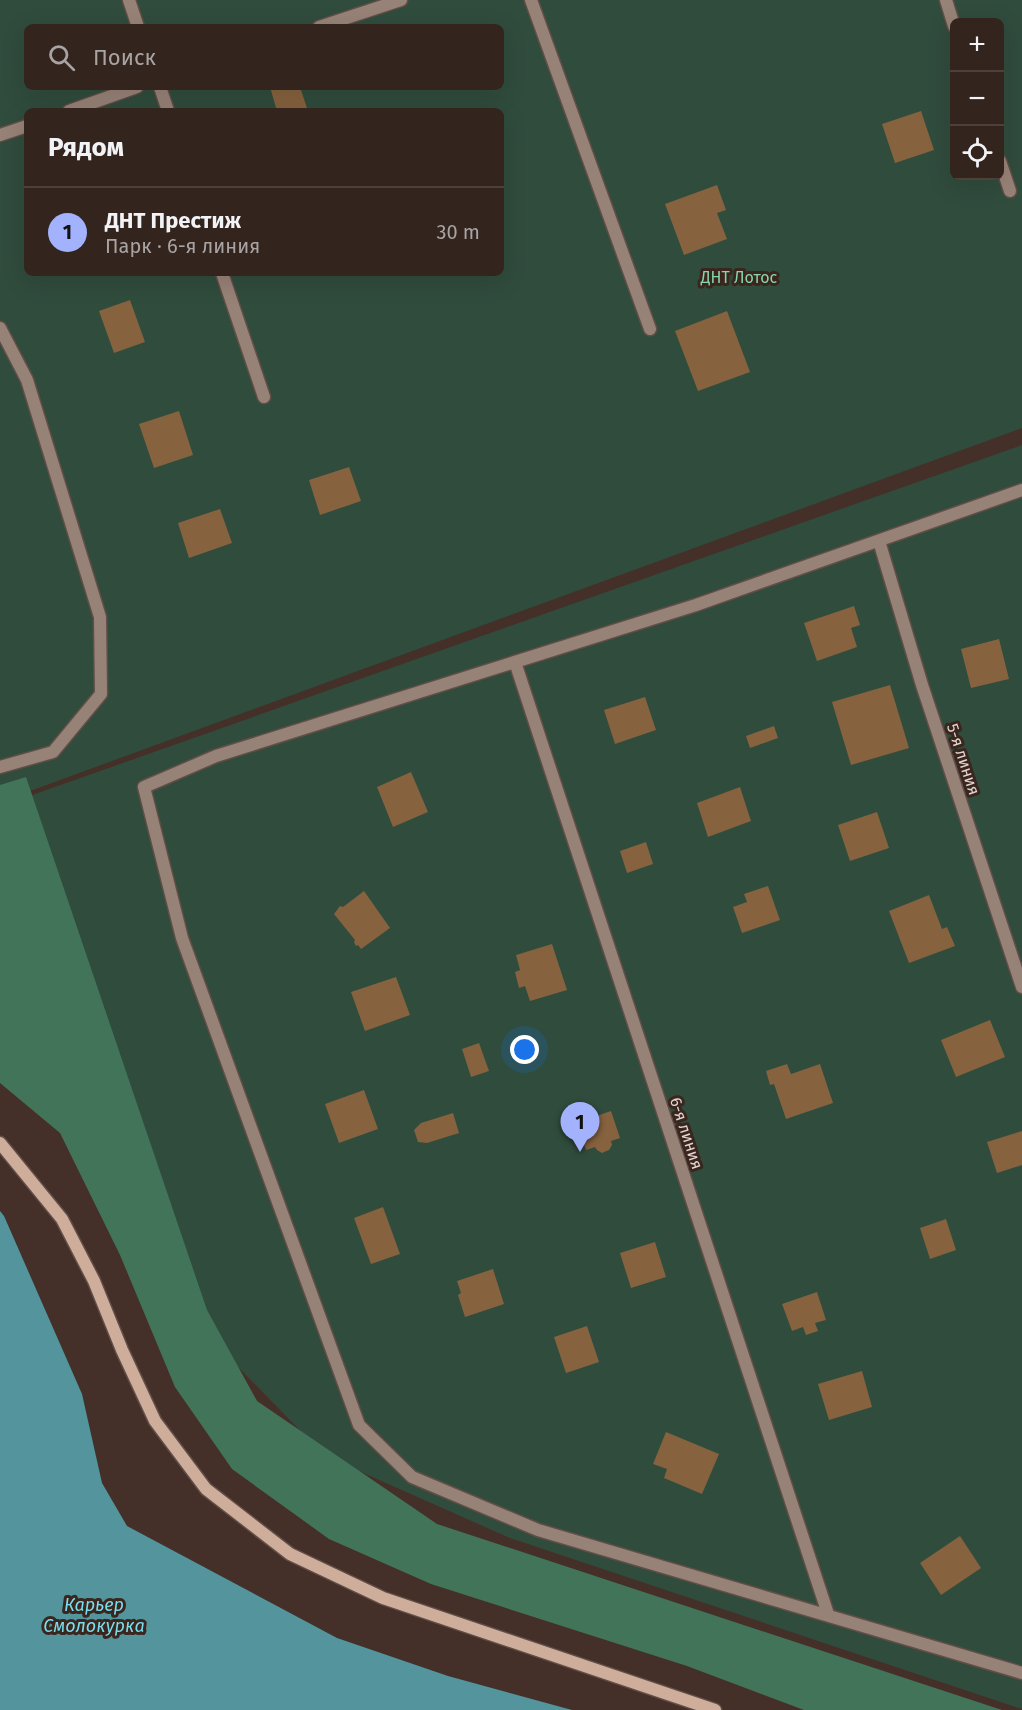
<!DOCTYPE html>
<html lang="ru">
<head>
<meta charset="utf-8">
<style>
  :root { --surface:#33241e; --page:#3b2c27; --text:#f1f3f6; --muted:#a9a4a4; --line:#4e413c; --accent:#a3b2fd }
  body { margin:0; font-family:"Fira Sans",sans-serif; background:var(--page); color:var(--text) }
  .controls { position:absolute; right:18px; top:18px; display:grid; overflow:hidden; border-radius:9px; box-shadow:0 6px 24px #0002 }
  .controls button { width:54px; height:54px; display:grid; place-items:center; padding:0; border:0; border-bottom:2px solid var(--line); background:var(--surface); color:var(--text); font:30px sans-serif }
  .you { position:absolute; left:525px; top:1050px; width:21px; height:21px; margin:-15px; border:4px solid #fff; border-radius:50%; background:#1a73e8; box-shadow:0 0 0 9px #1a73e833 }
  .badge { display:grid; place-items:center; width:39px; height:39px; border-radius:50%; background:var(--accent); color:#111; font-size:20px; font-weight:700 }
  .pin { position:absolute; translate:-50% -50px; filter:drop-shadow(0 2px 3px #0008) }
  .pin::after { content:''; position:absolute; top:32px; width:21px; height:18px; background:inherit; clip-path:polygon(0 0,100% 0,50% 100%) }
  .list { margin:0; padding:0; list-style:none }
  h2 { display:flex; justify-content:space-between; align-items:center; height:78px; margin:0; padding:0 24px; font-size:26px }
  h2 small { font-size:20px; font-weight:400; color:var(--muted) }
  .list li { display:grid; grid-template-columns:39px 1fr auto; gap:18px; align-items:center; box-sizing:border-box; height:90px; padding:0 24px; border-top:2px solid var(--line) }
  .list b { display:block; font-size:22px; white-space:nowrap }
  .list p { margin:0; font-size:20px; white-space:nowrap; color:var(--muted) }
  .list em { font-size:20px; font-style:normal; color:var(--muted) }
  .icon { flex:none; width:33px; height:33px; fill:none; stroke:currentColor; stroke-width:2; stroke-linecap:round; stroke-linejoin:round }
  .map { position:relative; flex:none; width:1022px; height:1710px; overflow:hidden }
  .search { position:absolute; background:var(--surface); box-shadow:0 6px 24px #0002; left:24px; top:24px; width:480px; height:66px; display:flex; align-items:center; gap:15px; box-sizing:border-box; padding:0 21px; border-radius:9px; color:var(--muted); font-size:22px }
  .panel { position:absolute; background:var(--surface); box-shadow:0 6px 24px #0002; left:24px; top:108px; width:480px; height:168px; border-radius:9px }
  .map>svg:first-child { display:block }
</style>
</head>
<body>
<div class="map">
<svg width="1022" height="1710" viewBox="0 0 1022 1710">
  <rect width="100%" height="100%" fill="#443028"/>
  <g fill="#304c3d" fill-rule="evenodd">
    <path d="M0,0H1022V428L0,802ZM954,22H1000V176H954ZM27,27H501V87H27ZM27,111H501V273H27Z"/>
    <path d="M1022,445V1709L510,1538L325,1456L194,1322L21,799Z"/>
  </g>
  <path fill="#42745a" d="M26,777L207,1310L257,1401L437,1524L1002,1710H804L687,1666L431,1584L329,1539L232,1469L175,1387L120,1255L60,1133L0,1083V785Z"/>
  <path fill="#53949d" d="M0,1211L4,1216L82,1394L102,1483L127,1526L337,1638L448,1676L572,1710H0Z"/>
  <g fill="#86623f">
    <path d="M270,87H300L308,111H277Z"/>
    <path d="M921,111L934,150L895,163L882,124Z"/>
    <path d="M717,185L726,210L717,213L727,239L684,255L665,204Z"/>
    <path d="M130,300L145,342L114,353L99,311Z"/>
    <path d="M727,311L750,372L698,391L675,331Z"/>
    <path d="M179,411L193,455L154,468L139,424Z"/>
    <path d="M349,467L361,501L320,515L309,480Z"/>
    <path d="M220,509L232,543L189,558L178,523Z"/>
    <path d="M854,606L860,625L851,628L857,647L817,661L804,623Z"/>
    <path d="M999,639L1009,679L971,688L961,649Z"/>
    <path d="M890,685L909,748L851,765L832,702Z"/>
    <path d="M645,697L656,730L615,744L604,710Z"/>
    <path d="M774,726L778,738L750,748L746,736Z"/>
    <path d="M411,772L428,812L393,827L377,787Z"/>
    <path d="M740,787L751,821L708,837L697,803Z"/>
    <path d="M877,812L889,848L850,861L838,825Z"/>
    <path d="M646,842L653,864L627,873L620,851Z"/>
    <path d="M768,886L780,920L742,933L733,907L747,902L744,894Z"/>
    <path d="M364,891L390,928L361,949L358,945L356,946L354,942L355,940L334,914L340,906L343,907Z"/>
    <path d="M929,895L942,929L947,927L955,946L909,963L889,911Z"/>
    <path d="M552,944L567,990L530,1001L525,986L519,988L515,972L520,970L516,955Z"/>
    <path d="M396,977L410,1015L365,1031L351,992Z"/>
    <path d="M990,1020L1005,1057L956,1077L941,1040Z"/>
    <path d="M479,1043L489,1071L471,1077L462,1049Z"/>
    <path d="M787,1064L791,1074L820,1064L833,1103L786,1119L774,1084L770,1085L766,1071Z"/>
    <path d="M364,1090L378,1129L339,1143L325,1104Z"/>
    <path d="M611,1111L620,1138L611,1141L612,1145L609,1150L602,1153L597,1150L595,1147L586,1150L576,1123Z"/>
    <path d="M453,1113L459,1133L427,1143L418,1142L414,1130L421,1123Z"/>
    <path d="M1022,1131V1165L997,1173L987,1142Z"/>
    <path d="M383,1207L400,1254L371,1264L354,1218Z"/>
    <path d="M946,1219L956,1250L930,1259L920,1228Z"/>
    <path d="M655,1242L666,1277L631,1288L620,1253Z"/>
    <path d="M493,1269L504,1304L465,1317L458,1295L461,1293L457,1281Z"/>
    <path d="M817,1292L826,1320L815,1323L818,1331L806,1335L803,1327L792,1331L782,1304Z"/>
    <path d="M587,1326L599,1362L566,1373L554,1337Z"/>
    <path d="M862,1371L872,1407L829,1420L818,1384Z"/>
    <path d="M666,1432L719,1454L702,1494L664,1478L667,1469L653,1464Z"/>
    <path d="M960,1536L981,1568L941,1595L920,1563Z"/>
  </g>
  <g fill="none" stroke-linecap="round" stroke-linejoin="round">
    <g stroke="#614e46" stroke-width="15">
      <g id="street">
        <path d="M129,0L138,27"/>
        <path d="M531,0L650,329"/>
        <path d="M946,0L954,26"/>
        <path d="M319,27L401,0"/>
        <path d="M160,87L168,111"/>
        <path d="M69,111L137,87"/>
        <path d="M0,135L27,126"/>
        <path d="M1000,161L1010,191"/>
        <path d="M222,273L264,397"/>
        <path d="M0,328L27,380L100,617L101,694L53,752L0,767"/>
        <path d="M1022,490L696,605L216,756L144,787L182,938L359,1425L412,1477L538,1530L1022,1673"/>
        <path d="M879,541L922,685L1022,987"/>
        <path d="M515,662L828,1614"/>
      </g>
    </g>
    <g stroke="#614e46" stroke-width="15">
      <path id="secondary" d="M0,1143L62,1219L94,1281L122,1350L155,1421L206,1489L290,1554L383,1598L715,1710"/>
    </g>
    <use href="#street" stroke="#978277" stroke-width="12"/>
    <use href="#secondary" stroke="#cead9b" stroke-width="12"/>
  </g>
  <g text-anchor="middle" stroke-width="6" stroke-linejoin="round" paint-order="stroke">
    <g font-size="16" fill="#87d5ab" stroke="#3a261e">
      <text x="739" y="283">ДНТ Лотос</text>
    </g>
    <g font-size="16" fill="#e3d6d1" stroke="#3a261e">
      <text transform="translate(964 759) rotate(72)" y="6">5-я линия</text>
      <text transform="translate(687 1133) rotate(72)" y="6">6-я линия</text>
    </g>
    <g font-size="18" font-style="italic" fill="#77deed" stroke="#3a261e">
      <text x="94" y="1611">Карьер<tspan x="94" dy="21">Смолокурка</tspan></text>
    </g>
  </g>
</svg>
<div class="controls">
<button>+</button>
<button>−</button>
<button><svg class="icon" aria-label="locate" viewBox="0 0 24 24"><circle cx="12" cy="12" r="6"/><path d="M12 2v4M12 18v4M2 12h4M18 12h4"/></svg></button>
</div>
<div class="you"></div>
<div class="pin badge" style="left:580px;top:1152px">1</div>
<div class="search"><svg class="icon" aria-label="search" viewBox="0 0 24 24"><circle cx="10" cy="10" r="6"/><path d="M15 15l6 6"/></svg>Поиск</div>
<section class="panel">
<h2>Рядом<small></small></h2>
<ul class="list">
<li><span class="badge">1</span><div><b>ДНТ Престиж</b><p>Парк · 6-я линия</p></div><em>30 m</em></li>
</ul>
</section>
</div>
</body>
</html>
